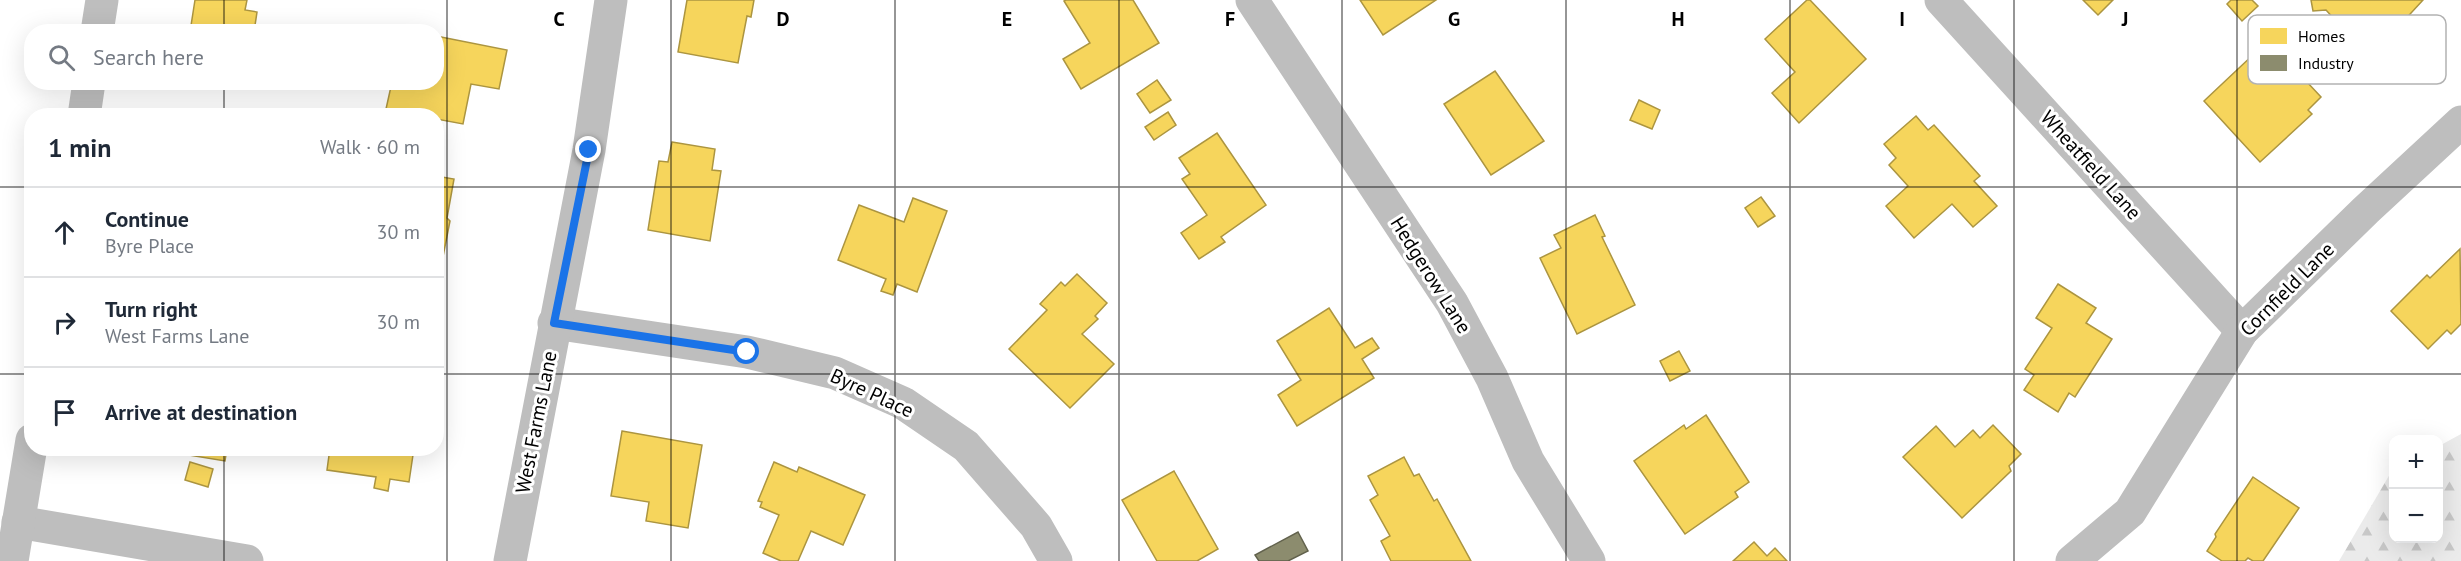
<!DOCTYPE html>
<html lang="en">
<head>
<meta charset="utf-8">
<style>
  :root { --surface:#fff; --page:#f6f6f7; --text:#1f2937; --muted:#747a83; --line:#e0e1e3 }
  body { margin:0; font-family:"PT Sans",sans-serif; background:var(--page); color:var(--text) }
  .controls { position:absolute; right:18px; bottom:18px; display:grid; overflow:hidden; border-radius:12px; box-shadow:0 6px 24px #0002 }
  .controls button { width:54px; height:54px; display:grid; place-items:center; padding:0; border:0; border-bottom:2px solid var(--line); background:var(--surface); color:var(--text); font:30px sans-serif }
  .stop { position:absolute; width:18px; height:18px; margin:-14px; border:4px solid #1a73e8; border-radius:50%; background:#fff }
  .stop.end { background:#1a73e8; border-color:#fff; box-shadow:0 2px 6px #0008 }
  .list { margin:0; padding:0; list-style:none }
  h2 { display:flex; justify-content:space-between; align-items:center; height:78px; margin:0; padding:0 24px; font-size:26px }
  h2 small { font-size:20px; font-weight:400; color:var(--muted) }
  .list li { display:grid; grid-template-columns:39px 1fr auto; gap:18px; align-items:center; box-sizing:border-box; height:90px; padding:0 24px; border-top:2px solid var(--line) }
  .list b { display:block; font-size:22px; white-space:nowrap }
  .list p { margin:0; font-size:20px; white-space:nowrap; color:var(--muted) }
  .list em { font-size:20px; font-style:normal; color:var(--muted) }
  .icon { flex:none; width:33px; height:33px; fill:none; stroke:currentColor; stroke-width:2; stroke-linecap:round; stroke-linejoin:round }
  .map { position:relative; flex:none; width:2461px; height:561px; overflow:hidden }
  .search { position:absolute; background:var(--surface); box-shadow:0 6px 24px #0002; left:24px; top:24px; width:420px; height:66px; display:flex; align-items:center; gap:15px; box-sizing:border-box; padding:0 21px; border-radius:24px; color:var(--muted); font-size:22px }
  .panel { position:absolute; background:var(--surface); box-shadow:0 6px 24px #0002; left:24px; top:108px; width:420px; height:348px; border-radius:24px }
  .map>svg:first-child { display:block }
</style>
</head>
<body>
<div class="map">
<svg width="2461" height="561" viewBox="0 0 2461 561">
  <defs>
    <pattern id="forest-firs" width="22" height="20" patternUnits="userSpaceOnUse" patternTransform="scale(1.5)"><rect width="22" height="20" fill="#ebebeb"/><path d="M5 1l3.5 6h-7zM16 11l3.5 6h-7z" fill="#c8c8c8"/></pattern>
  </defs>
  <rect width="100%" height="100%" fill="#fff"/>
  <path fill="url(#forest-firs)" d="M2461,434V561H2339L2390,474L2393,472L2394,538H2438L2439,446Z"/>
  <g fill="#f6d55c" stroke="#ac9540" stroke-width="1.5">
    <path d="M195,0H247L245,10L257,12L254,32H190Z"/>
    <path d="M687,0H754L751,17L747,16L738,63L678,52Z"/>
    <path d="M1066,0H1133L1159,43L1081,89L1063,59L1090,43L1064,1Z"/>
    <path d="M1360,0H1436L1383,35Z"/>
    <path d="M1807,0H1810L1866,59L1799,123L1772,93L1795,72L1765,39Z"/>
    <path d="M2083,0H2113L2098,15Z"/>
    <path d="M2231,0H2252L2258,6L2242,21L2227,4Z"/>
    <path d="M2311,0H2423L2377,50L2370,48L2355,65L2324,36L2337,22L2326,10L2313,11Z"/>
    <path d="M436,36L507,50L499,89L471,84L463,124L436,119V116H417L386,109L392,82H436Z"/>
    <path d="M2256,52L2280,79L2293,67L2321,97L2308,110L2312,114L2260,162L2204,101Z"/>
    <path d="M1495,71L1544,141L1491,175L1444,104Z"/>
    <path d="M1157,80L1171,100L1150,113L1137,94Z"/>
    <path d="M210,82H246L245,88Z"/>
    <path d="M1639,100L1660,110L1652,129L1630,120Z"/>
    <path d="M1168,112L1176,125L1154,140L1145,127Z"/>
    <path d="M1916,116L1928,130L1934,125L1980,176L1974,181L1997,206L1973,227L1952,204L1914,238L1886,206L1908,186L1889,165L1896,158L1884,144Z"/>
    <path d="M1217,133L1266,205L1221,237L1225,242L1199,259L1181,233L1207,215L1182,179L1190,174L1179,158Z"/>
    <path d="M672,142L715,149L712,170L721,171L710,241L648,230L659,161L668,162Z"/>
    <path d="M436,176L454,179L447,218L450,221L436,292Z"/>
    <path d="M1761,197L1775,216L1758,227L1745,208Z"/>
    <path d="M913,198L947,211L917,292L897,284L893,295L881,291L886,279L838,260L859,205L904,222Z"/>
    <path d="M1595,215L1605,236L1602,237L1635,305L1577,334L1540,258L1561,248L1554,235Z"/>
    <path d="M2460,249L2461,324L2451,334L2447,330L2428,349L2391,311L2427,275L2430,278Z"/>
    <path d="M1077,274L1107,303L1095,316L1098,319L1082,334L1114,364L1070,408L1009,349L1047,310L1040,304L1061,282L1065,286Z"/>
    <path d="M2058,284L2096,308L2086,323L2112,339L2075,397L2069,393L2058,412L2024,390L2034,375L2025,369L2052,328L2036,318Z"/>
    <path d="M1329,308L1355,348L1372,338L1379,348L1362,359L1374,378L1297,426L1278,395L1301,380L1277,341Z"/>
    <path d="M1679,351L1690,371L1670,381L1660,361Z"/>
    <path d="M1706,415L1749,482L1735,492L1738,497L1685,534L1634,461L1684,425L1686,429Z"/>
    <path d="M1993,425L2021,454L2009,466L2011,471L1962,518L1903,457L1936,426L1955,447L1973,430L1980,438Z"/>
    <path d="M622,431L702,445L688,528L646,521L649,502L611,496Z"/>
    <path d="M146,448H227L225,461Z"/>
    <path d="M330,448H414L409,482L390,479L388,491L374,488L376,477L327,470Z"/>
    <path d="M1404,457L1414,476L1419,474L1434,501L1437,499L1471,561H1391L1381,541L1390,536L1370,500L1378,495L1368,476Z"/>
    <path d="M190,462L213,469L208,487L185,480Z"/>
    <path d="M774,462L797,472L799,467L865,495L843,545L811,531L798,561H781L763,553L779,515L760,507L762,502L758,501Z"/>
    <path d="M1174,471L1218,549L1197,561H1157L1122,500Z"/>
    <path d="M2253,477L2299,508L2263,561H2253L2248,558L2245,561H2222L2207,551L2216,537L2215,534Z"/>
    <path d="M1754,542L1767,556L1775,548L1787,561H1733Z"/>
  </g>
  <path fill="#8c8c6e" stroke="#62624d" stroke-width="1.5" d="M1298,532L1308,551L1288,561H1259L1255,555Z"/>
  <g fill="none" stroke-linecap="round" stroke-linejoin="round">
    <g stroke="#bebebe" stroke-width="33">
      <path d="M1252,0L1452,303L1492,378L1528,461L1589,561"/>
      <path d="M1941,0L2242,331"/>
      <path d="M97,32L102,0"/>
      <path d="M84,116L89,82"/>
      <path d="M554,323L747,352L835,373L903,403L966,446L1036,526L1056,561"/>
      <path d="M18,522L247,561"/>
      <path d="M12,561L32,440"/>
      <path d="M510,561L589,150L611,0"/>
      <path d="M2072,561L2130,512L2242,331L2366,210L2461,122"/>
    </g>
  </g>
  <g fill="none" stroke-linecap="round" stroke-linejoin="round">
    <path stroke="#1a73e8" stroke-width="8" d="M589,150L554,323L747,352"/>
  </g>
  <path fill="none" stroke="#000" stroke-width="1.5" stroke-opacity="0.55" d="M224,0V32M447,0V561M671,0V561M895,0V561M1119,0V561M1342,0V561M1566,0V561M1790,0V561M2014,0V561M2237,0V561M224,82V116M0,187H32M436,187H2461M0,374H32M436,374H2461M224,448V561"/>
  <g text-anchor="middle" stroke-width="6" stroke-linejoin="round" paint-order="stroke">
    <g font-size="20" fill="#000" stroke="#fff">
      <text transform="translate(2091 165) rotate(48)" y="7">Wheatfield Lane</text>
      <text transform="translate(1431 275) rotate(58)" y="7">Hedgerow Lane</text>
      <text transform="translate(2287 289) rotate(-45)" y="7">Cornfield Lane</text>
      <text transform="translate(872 393) rotate(25)" y="7">Byre Place</text>
      <text transform="translate(536 422) rotate(-79)" y="7">West Farms Lane</text>
    </g>
  </g>
  <rect x="2248" y="15" width="198" height="69" rx="9" fill="#fff" stroke="#b2b2b2" stroke-width="1.5"/>
  <rect x="2260" y="28" width="27" height="16" fill="#f6d55c"/>
  <rect x="2260" y="55" width="27" height="16" fill="#8c8c6e"/>
  <g font-size="16" fill="#000">
    <text x="2298" y="42">Homes</text>
    <text x="2298" y="69">Industry</text>
  </g>
  <g font-size="20" text-anchor="middle" font-weight="bold" fill="#000" stroke="#fff" stroke-width="6" stroke-linejoin="round" paint-order="stroke">
    <text x="559" y="26">C</text>
    <text x="783" y="26">D</text>
    <text x="1007" y="26">E</text>
    <text x="1230" y="26">F</text>
    <text x="1454" y="26">G</text>
    <text x="1678" y="26">H</text>
    <text x="1902" y="26">I</text>
    <text x="2125" y="26">J</text>
  </g>
</svg>
<div class="controls">
<button>+</button>
<button>−</button>
</div>
<div class="stop" style="left:747px;top:352px"></div>
<div class="stop end" style="left:589px;top:150px"></div>
<div class="search"><svg class="icon" aria-label="search" viewBox="0 0 24 24"><circle cx="10" cy="10" r="6"/><path d="M15 15l6 6"/></svg>Search here</div>
<section class="panel">
<h2>1 min<small>Walk · 60 m</small></h2>
<ul class="list">
<li><svg class="icon" aria-label="ahead" viewBox="0 0 24 24"><path d="M12 20V5M6 11l6-6 6 6"/></svg><div><b>Continue</b><p>Byre Place</p></div><em>30 m</em></li>
<li><svg class="icon" aria-label="right" viewBox="0 0 24 24"><path d="M7 20v-9h11M14 6l5 5-5 5"/></svg><div><b>Turn right</b><p>West Farms Lane</p></div><em>30 m</em></li>
<li><svg class="icon" aria-label="arrive" viewBox="0 0 24 24"><path d="M6 21V4h12l-3 4 3 4H6"/></svg><div><b>Arrive at destination</b></div></li>
</ul>
</section>
</div>
</body>
</html>
